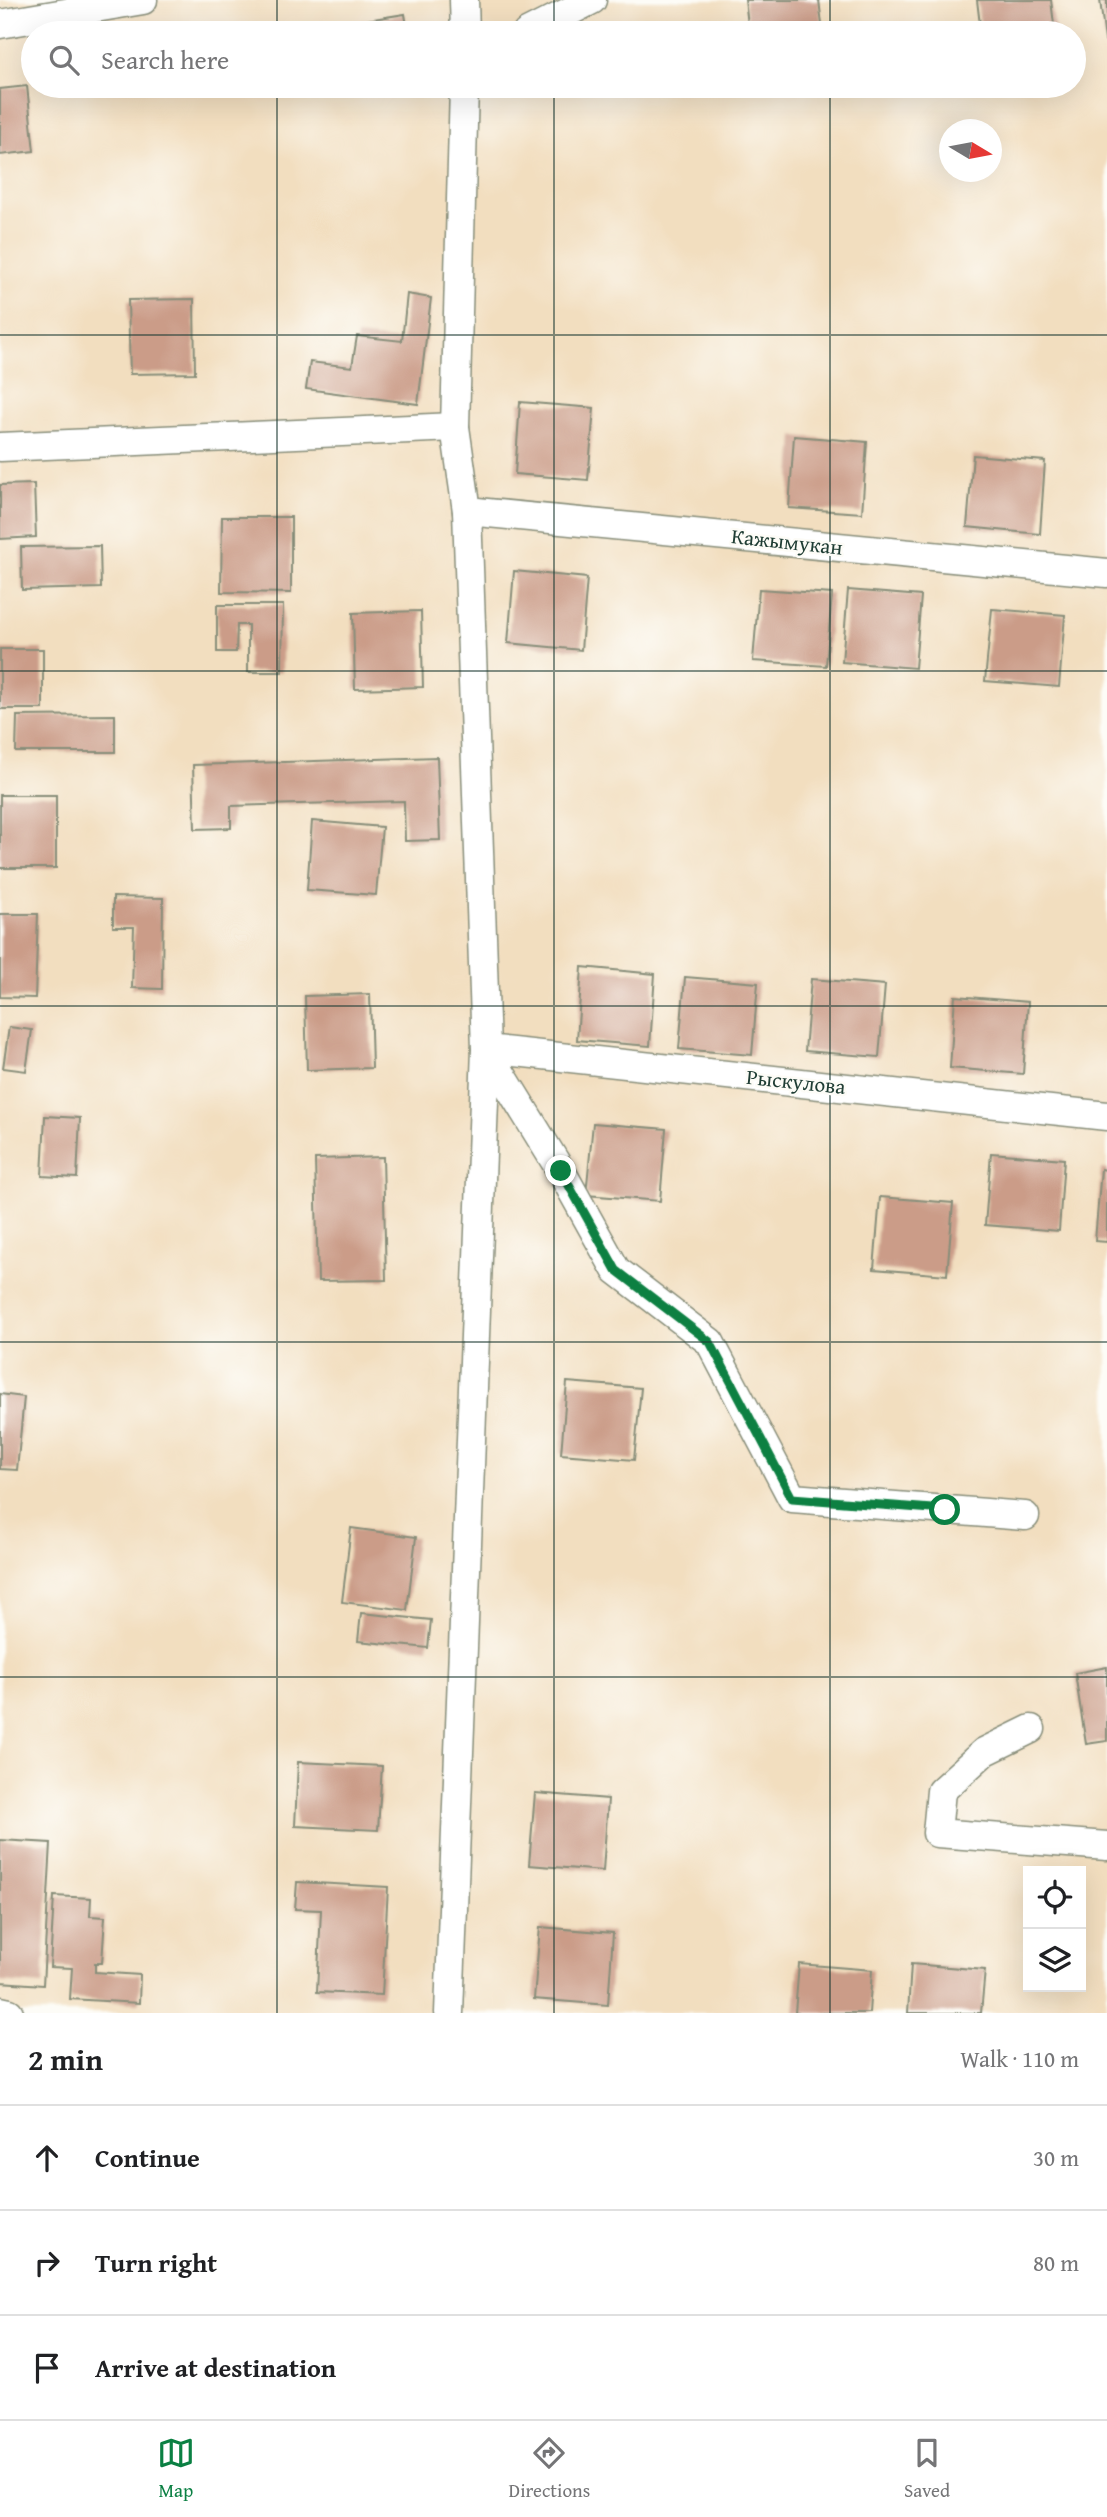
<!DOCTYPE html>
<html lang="en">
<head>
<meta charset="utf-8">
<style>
  :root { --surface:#fff; --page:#f2f2f2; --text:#202124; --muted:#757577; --line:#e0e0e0; --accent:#0b8043 }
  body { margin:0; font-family:"Gentium Book Plus",serif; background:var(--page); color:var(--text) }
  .controls { position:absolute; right:21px; bottom:21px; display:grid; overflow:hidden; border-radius:0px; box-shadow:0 7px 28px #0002 }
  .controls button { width:63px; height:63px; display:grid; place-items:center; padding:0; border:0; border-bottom:2px solid var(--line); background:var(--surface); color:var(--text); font:35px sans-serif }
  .compass { position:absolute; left:939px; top:119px; width:63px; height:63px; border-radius:50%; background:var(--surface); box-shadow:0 7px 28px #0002; rotate:100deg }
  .stop { position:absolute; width:21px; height:21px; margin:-16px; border:5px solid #0b8043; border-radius:50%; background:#fff }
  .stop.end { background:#0b8043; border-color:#fff; box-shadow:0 2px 7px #0008 }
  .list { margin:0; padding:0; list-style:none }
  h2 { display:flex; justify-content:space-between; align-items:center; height:91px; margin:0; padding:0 28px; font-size:30px }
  h2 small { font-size:23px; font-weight:400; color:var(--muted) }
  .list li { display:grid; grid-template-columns:46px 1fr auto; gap:21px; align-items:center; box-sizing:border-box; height:105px; padding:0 28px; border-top:2px solid var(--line) }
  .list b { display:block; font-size:26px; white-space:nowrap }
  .list em { font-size:23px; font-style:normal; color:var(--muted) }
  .icon { flex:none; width:38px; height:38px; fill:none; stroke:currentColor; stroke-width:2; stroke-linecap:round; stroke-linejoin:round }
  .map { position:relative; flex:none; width:1107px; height:2013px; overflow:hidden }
  .search { position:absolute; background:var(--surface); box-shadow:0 7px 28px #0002; left:21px; right:21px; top:21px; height:77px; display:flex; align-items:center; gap:18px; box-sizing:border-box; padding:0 24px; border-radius:38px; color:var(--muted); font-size:26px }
  .sheet { height:406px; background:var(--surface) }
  nav { display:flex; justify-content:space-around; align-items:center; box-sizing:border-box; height:98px; border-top:2px solid var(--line); background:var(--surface); font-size:19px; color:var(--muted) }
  nav a { display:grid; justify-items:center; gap:4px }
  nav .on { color:var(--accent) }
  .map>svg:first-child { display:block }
</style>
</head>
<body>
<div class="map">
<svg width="1107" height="2013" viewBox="0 0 1107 2013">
  <rect width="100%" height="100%" fill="#fdfcf7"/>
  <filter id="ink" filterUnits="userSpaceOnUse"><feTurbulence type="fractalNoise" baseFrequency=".0143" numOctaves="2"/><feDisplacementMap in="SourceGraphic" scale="14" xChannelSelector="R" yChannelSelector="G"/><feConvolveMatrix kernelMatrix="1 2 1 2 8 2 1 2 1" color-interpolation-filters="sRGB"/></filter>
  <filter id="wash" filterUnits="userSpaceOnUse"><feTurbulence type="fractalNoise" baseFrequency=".00686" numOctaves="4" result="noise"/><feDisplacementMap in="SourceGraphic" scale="28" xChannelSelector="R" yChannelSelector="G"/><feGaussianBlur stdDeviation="1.57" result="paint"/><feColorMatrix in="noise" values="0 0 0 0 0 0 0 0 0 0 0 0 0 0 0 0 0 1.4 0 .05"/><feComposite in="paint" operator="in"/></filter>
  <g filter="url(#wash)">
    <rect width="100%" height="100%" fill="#f2debf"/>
    <g id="blocks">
      <g fill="#cb9c88">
        <path d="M745,0H819L823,33H749Z"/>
        <path d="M977,0H1051L1055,33H981Z"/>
        <path d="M1100,0H1107V39L1105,40Z"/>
        <path d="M405,14L408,33H336L335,25Z"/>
        <path d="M27,86L34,151L0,155V89Z"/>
        <path d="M407,294L431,298L418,404L306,389L310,362L352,367L357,336L402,341Z"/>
        <path d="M194,299L195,373L130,374L128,300Z"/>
        <path d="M520,402L594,408L588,480L515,474Z"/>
        <path d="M794,436L867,442L862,513L789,508Z"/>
        <path d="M973,455L1045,461L1040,534L967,527Z"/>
        <path d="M34,484L36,537L0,539V485Z"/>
        <path d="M222,517H291V593L221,592Z"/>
        <path d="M100,546L101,588L22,590L21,547Z"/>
        <path d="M514,571L587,578L581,650L508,643Z"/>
        <path d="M759,589L832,594L826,666L753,661Z"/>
        <path d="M848,590L921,596L915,668L842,662Z"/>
        <path d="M217,605H283L282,672H248V625H237L236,652H217Z"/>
        <path d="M992,609L1065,615L1059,687L985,681Z"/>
        <path d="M421,611L423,687L355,689L353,613Z"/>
        <rect x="0" y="649" width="43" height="60"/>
        <path d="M115,715V752H16L17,716Z"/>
        <path d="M437,757L440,840L405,841L404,801L231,806V828L195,829L193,765Z"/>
        <rect x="0" y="795" width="56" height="73"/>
        <path d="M312,821L382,827L376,895L307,890Z"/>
        <path d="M113,897L163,898L162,989L132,988L134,927H113Z"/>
        <path d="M0,914H38L35,998L0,997Z"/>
        <path d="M582,967L655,974L650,1046L577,1040Z"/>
        <path d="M685,977L758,983L752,1055L679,1049Z"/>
        <path d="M811,979L885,985L879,1057L805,1051Z"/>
        <path d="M370,994L372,1068L307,1070L305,996Z"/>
        <path d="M955,996L1028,1002L1023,1074L950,1068Z"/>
        <path d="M9,1027L32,1030L26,1071L3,1068Z"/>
        <path d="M45,1116L80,1118L77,1178L42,1176Z"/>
        <path d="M593,1123L666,1129L660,1201L586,1195Z"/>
        <path d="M991,1153L1064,1159L1059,1231L985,1225Z"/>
        <path d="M383,1157L386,1280L318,1281L315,1159Z"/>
        <path d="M1101,1169L1107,1170V1242L1095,1241Z"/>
        <path d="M880,1197L953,1203L947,1275L874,1269Z"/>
        <path d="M567,1382L641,1388L634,1460L561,1454Z"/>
        <path d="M0,1394L24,1397L17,1470L0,1469Z"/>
        <path d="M351,1528L416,1537L407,1610L342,1602Z"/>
        <path d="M361,1613L431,1620L428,1648L358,1641Z"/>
        <path d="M1107,1667V1741L1086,1744L1075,1673Z"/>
        <path d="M298,1762L382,1766L378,1830L295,1826Z"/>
        <path d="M535,1793L608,1799L603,1871L529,1865Z"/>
        <path d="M0,1840L51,1843L43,1985L0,1982Z"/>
        <path d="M297,1882L388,1887L382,1995L317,1992L321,1910L295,1909Z"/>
        <path d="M54,1896L91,1898L90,1916L105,1917L102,1963H95V1972L140,1975L139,2003L70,1999L72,1968L50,1967Z"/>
        <path d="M540,1927L613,1933L608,2005L534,1999Z"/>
        <path d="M799,1964L872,1970L869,2013H795Z"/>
        <path d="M911,1964L985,1970L981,2013H908Z"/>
      </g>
    </g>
  </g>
  <g filter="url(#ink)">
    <use href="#blocks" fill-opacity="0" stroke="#888e7a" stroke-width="2"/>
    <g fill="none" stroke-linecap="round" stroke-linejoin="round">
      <g stroke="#888e7a" stroke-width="31">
        <g id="street">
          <path d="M464,0L465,33"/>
          <path d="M0,24L143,0"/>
          <path d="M527,33L592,0"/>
          <path d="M0,447L455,427"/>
          <path d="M467,511L1107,573"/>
          <path d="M486,1049L561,1171L616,1270L710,1342L792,1498L1025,1516"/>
          <path d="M486,1049L1107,1116"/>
          <path d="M1031,1729L984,1752L941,1791L937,1833L1107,1846"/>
          <path d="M0,2011L9,2013"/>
          <path d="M449,2013L486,1049L467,511L455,427L464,86"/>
        </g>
      </g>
      <use href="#street" stroke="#fff" stroke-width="28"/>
    </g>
  </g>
  <g fill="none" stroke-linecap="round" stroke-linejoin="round" filter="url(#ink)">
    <path stroke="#0b8043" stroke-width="9" d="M561,1171L616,1270L710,1342L792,1498L945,1510"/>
  </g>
  <path fill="none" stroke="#1f3d34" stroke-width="2" stroke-opacity="0.55" d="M277,0V33M554,0V33M830,0V33M277,86V2013M554,86V2013M830,86V2013M0,335H1107M0,671H1107M0,1006H1107M0,1342H1107M0,1677H1107"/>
  <g text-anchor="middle" stroke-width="5" stroke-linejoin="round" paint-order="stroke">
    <g font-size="21" fill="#1f3d34" stroke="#fdfcf7">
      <text transform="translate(787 542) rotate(6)" y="7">Кажымукан</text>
      <text transform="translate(796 1082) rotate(6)" y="7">Рыскулова</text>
    </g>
  </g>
</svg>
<div class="controls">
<button><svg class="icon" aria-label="locate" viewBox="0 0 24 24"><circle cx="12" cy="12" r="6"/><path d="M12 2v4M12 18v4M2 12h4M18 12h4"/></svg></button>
<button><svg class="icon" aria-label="layers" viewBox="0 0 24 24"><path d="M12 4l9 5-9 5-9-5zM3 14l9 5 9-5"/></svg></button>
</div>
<svg class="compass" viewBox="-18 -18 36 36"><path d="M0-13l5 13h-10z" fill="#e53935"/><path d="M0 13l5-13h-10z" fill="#757577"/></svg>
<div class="stop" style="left:945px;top:1510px"></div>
<div class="stop end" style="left:561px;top:1171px"></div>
<div class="search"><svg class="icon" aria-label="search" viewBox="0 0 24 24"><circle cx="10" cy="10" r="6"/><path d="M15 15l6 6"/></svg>Search here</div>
</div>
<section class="sheet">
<h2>2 min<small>Walk · 110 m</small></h2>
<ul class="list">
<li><svg class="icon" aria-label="ahead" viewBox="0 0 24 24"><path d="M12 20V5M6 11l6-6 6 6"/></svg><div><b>Continue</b></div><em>30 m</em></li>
<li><svg class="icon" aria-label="right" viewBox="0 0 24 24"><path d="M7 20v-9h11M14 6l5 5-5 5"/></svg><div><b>Turn right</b></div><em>80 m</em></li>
<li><svg class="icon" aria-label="arrive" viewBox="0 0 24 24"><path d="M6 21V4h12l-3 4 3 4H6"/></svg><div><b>Arrive at destination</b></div></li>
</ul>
</section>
<nav>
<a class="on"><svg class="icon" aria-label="map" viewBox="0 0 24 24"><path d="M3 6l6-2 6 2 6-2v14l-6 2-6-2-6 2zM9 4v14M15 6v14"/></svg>Map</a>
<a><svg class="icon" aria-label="directions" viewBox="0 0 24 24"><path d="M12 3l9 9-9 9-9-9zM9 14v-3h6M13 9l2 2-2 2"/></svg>Directions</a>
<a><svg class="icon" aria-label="saved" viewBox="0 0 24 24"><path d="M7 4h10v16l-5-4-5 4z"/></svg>Saved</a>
</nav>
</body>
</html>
